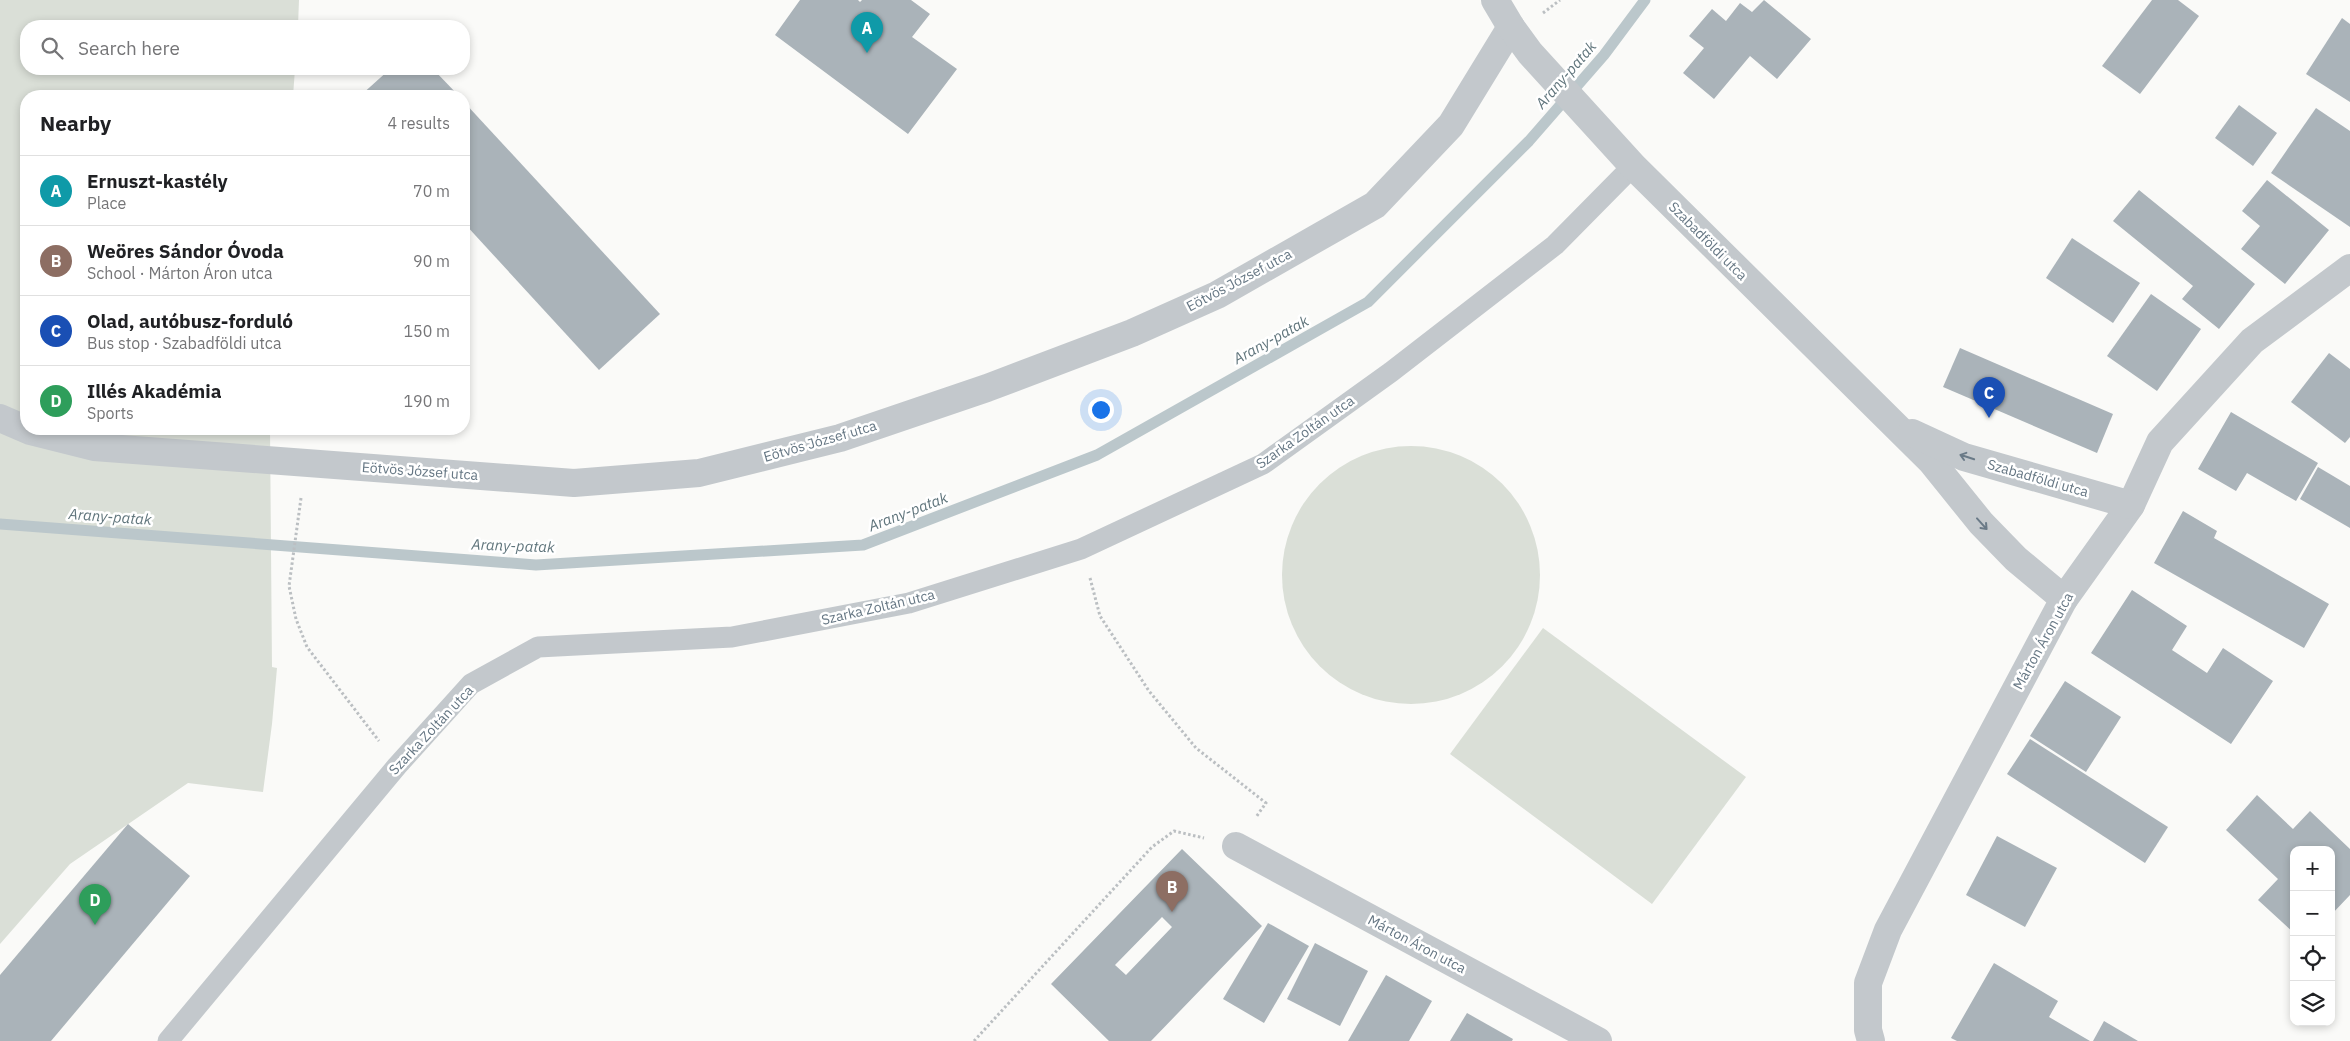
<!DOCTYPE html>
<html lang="en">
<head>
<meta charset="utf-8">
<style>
  :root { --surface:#fff; --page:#f6f6f6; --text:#202124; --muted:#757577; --line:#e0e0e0; --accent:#ea580c }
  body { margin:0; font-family:"IBM Plex Sans",sans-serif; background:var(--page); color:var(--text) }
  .controls { position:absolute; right:15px; bottom:15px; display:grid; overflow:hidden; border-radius:10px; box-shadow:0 2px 8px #0003 }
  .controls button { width:45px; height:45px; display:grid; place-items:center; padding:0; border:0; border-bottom:1px solid var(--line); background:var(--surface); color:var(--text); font:25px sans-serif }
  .you { position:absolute; left:1100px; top:409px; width:18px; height:18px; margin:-12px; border:4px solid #fff; border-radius:50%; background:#1a73e8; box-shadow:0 0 0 8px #1a73e833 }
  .badge { display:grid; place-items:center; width:32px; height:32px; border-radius:50%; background:var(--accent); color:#fff; font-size:16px; font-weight:700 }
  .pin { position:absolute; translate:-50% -41px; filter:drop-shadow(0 1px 2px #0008) }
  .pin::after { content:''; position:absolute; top:26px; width:18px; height:15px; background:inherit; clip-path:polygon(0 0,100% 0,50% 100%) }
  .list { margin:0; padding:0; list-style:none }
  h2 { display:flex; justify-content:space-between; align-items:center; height:65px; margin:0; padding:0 20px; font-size:21px }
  h2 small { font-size:16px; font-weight:400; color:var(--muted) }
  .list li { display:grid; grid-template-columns:32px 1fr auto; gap:15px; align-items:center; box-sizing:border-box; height:70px; padding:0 20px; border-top:1px solid var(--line) }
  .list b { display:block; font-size:19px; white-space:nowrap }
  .list p { margin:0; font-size:16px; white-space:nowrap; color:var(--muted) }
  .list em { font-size:16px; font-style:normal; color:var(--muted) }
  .icon { flex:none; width:28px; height:28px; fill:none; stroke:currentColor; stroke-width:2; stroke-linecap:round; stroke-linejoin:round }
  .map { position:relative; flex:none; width:2350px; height:1041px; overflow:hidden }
  .search { position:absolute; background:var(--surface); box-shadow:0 2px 8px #0003; left:20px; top:20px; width:450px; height:55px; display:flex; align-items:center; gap:12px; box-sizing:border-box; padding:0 18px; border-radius:20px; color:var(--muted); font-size:19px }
  .panel { position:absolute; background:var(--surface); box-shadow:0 2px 8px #0003; left:20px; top:90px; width:450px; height:345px; border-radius:20px }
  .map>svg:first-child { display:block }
</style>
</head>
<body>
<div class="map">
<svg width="2350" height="1041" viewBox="0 0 2350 1041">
  <rect width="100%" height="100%" fill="#fafaf8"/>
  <g fill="#dadfd7">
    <path d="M0,0H299L298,26H26V69H295L293,96H26V429H270L272,667L277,668L272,724L263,792L188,783L70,864L0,944Z"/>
    <circle cx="1411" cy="575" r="129"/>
    <path d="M1543,628L1746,777L1652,904L1450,754Z"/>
  </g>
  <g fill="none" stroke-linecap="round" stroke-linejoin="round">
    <path stroke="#bbc7cb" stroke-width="11" d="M0,524L536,565L863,545L1097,455L1368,302L1529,141L1604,55L1645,0"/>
  </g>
  <g fill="#aab3b9" fill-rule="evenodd">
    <path d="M800,0H858L860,2L862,0H911L930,14L912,37L957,69L908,134L775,35Z"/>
    <path d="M1764,0L1811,39L1777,79L1750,56L1714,99L1683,73L1704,48L1689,36L1712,9L1726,21L1740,3L1752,12Z"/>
    <path d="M2152,0H2178L2199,16L2140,94L2102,66Z"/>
    <path d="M2342,18L2350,24V102L2306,74Z"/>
    <path d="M390,69H433L459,96H360Z"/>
    <path d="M464,102L660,314L599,370L464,223Z"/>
    <path d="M2239,105L2277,133L2253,166L2215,138Z"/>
    <path d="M2316,108L2350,131V227L2271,173Z"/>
    <path d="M2267,180L2329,230L2285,284L2241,249L2260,226L2242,211Z"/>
    <path d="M2139,190L2255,284L2219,329L2182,299L2193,286L2113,221Z"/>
    <path d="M2072,238L2140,283L2113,323L2046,278Z"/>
    <path d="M2151,294L2201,329L2157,391L2107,356Z"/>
    <path d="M1960,348L2113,414L2097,453L1943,387Z"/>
    <path d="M2329,353L2350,369V437L2345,443L2291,402Z"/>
    <path d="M2231,412L2318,463L2296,501L2247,473L2236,491L2198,469Z"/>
    <path d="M2318,467L2350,486V528L2300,499Z"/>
    <path d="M2183,511L2217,531L2214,538L2329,604L2304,648L2154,563Z"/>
    <path d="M2132,590L2187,626L2172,650L2207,673L2223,648L2273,681L2231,744L2091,653Z"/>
    <path d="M2065,681L2121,717L2086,772L2030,736Z"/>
    <path d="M2030,739L2168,827L2145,863L2007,774Z"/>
    <path d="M2257,795L2293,829L2310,811L2350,849V895L2331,915V850H2294V933L2258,900L2278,879L2226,830Z"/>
    <path d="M128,824L190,876L51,1041H0V975Z"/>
    <path d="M1997,836L2057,868L2025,927L1966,895Z"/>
    <path d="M1182,849L1262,926L1151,1041H1109L1051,984ZM1162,917L1172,927L1126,975L1115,965Z"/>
    <path d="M1268,923L1309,946L1264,1023L1223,999Z"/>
    <path d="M1315,943L1368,971L1340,1026L1287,999Z"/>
    <path d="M1994,963L2058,1001L2049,1017L2090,1041H1957L1951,1038Z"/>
    <path d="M1386,975L1432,1001L1409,1041H1348Z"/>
    <path d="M1467,1013L1513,1039L1512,1041H1450Z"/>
    <path d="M2104,1021L2138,1041H2093Z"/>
  </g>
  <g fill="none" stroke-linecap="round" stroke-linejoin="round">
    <g stroke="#bbbfc2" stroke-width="3" stroke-dasharray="2.5 2.5" stroke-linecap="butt">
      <path d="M1543,13L1560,0"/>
      <path d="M301,498L289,586L296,619L307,647L379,741"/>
      <path d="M1090,578L1100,616L1149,691L1196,748L1266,803L1256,817"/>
      <path d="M974,1041L1152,847L1174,831L1204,838"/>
    </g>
    <path stroke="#c3c8cc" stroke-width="21" d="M168,1041L397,766L471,684L538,647L732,637L909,603L1081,549L1263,464L1391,372L1555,245L1633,166"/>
    <g stroke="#c3c8cc" stroke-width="28">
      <path d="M0,418L30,431L94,447L574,483L699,473L840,438L987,388L1132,333L1217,295L1375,205L1451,125L1511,27"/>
      <path d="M1236,846L1598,1041"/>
      <path d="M1871,1041L1868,1030V983L1888,930L2064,599"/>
    </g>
    <g stroke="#c3c8cc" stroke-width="28">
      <path d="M1495,0L1511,27L1530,53L1633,166L1931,461L1981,523L2016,559L2064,599L2131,505L2160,442L2252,341L2350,268"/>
      <path d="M1912,433L1964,457L2131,505"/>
    </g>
  </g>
  <defs><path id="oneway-shaft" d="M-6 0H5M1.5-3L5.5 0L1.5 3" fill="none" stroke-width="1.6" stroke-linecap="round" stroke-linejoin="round" transform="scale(1.25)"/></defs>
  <g stroke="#6a7a87">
    <use href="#oneway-shaft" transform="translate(1967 457) rotate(-162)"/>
    <use href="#oneway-shaft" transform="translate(1982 524) rotate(48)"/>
  </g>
  <g text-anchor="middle" stroke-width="5" stroke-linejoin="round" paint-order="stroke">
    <g font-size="14" fill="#657683" stroke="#fff">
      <text transform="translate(1708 241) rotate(45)" y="5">Szabadföldi utca</text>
      <text transform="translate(1239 280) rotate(-28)" y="5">Eötvös József utca</text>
      <text transform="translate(1305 432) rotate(-35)" y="5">Szarka Zoltán utca</text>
      <text transform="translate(820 441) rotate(-16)" y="5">Eötvös József utca</text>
      <text transform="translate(420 471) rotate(4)" y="5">Eötvös József utca</text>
      <text transform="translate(2038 478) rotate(16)" y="5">Szabadföldi utca</text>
      <text transform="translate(878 607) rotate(-13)" y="5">Szarka Zoltán utca</text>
      <text transform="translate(2043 641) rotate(-61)" y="5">Márton Áron utca</text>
      <text transform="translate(431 730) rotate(-47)" y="5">Szarka Zoltán utca</text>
      <text transform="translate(1417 944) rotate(28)" y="5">Márton Áron utca</text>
    </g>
    <g font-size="15" font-style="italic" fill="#60757c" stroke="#fff">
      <text transform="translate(1566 75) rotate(-49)" y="5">Arany-patak</text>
      <text transform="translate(1271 340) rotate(-29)" y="5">Arany-patak</text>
      <text transform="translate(908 512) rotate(-21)" y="5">Arany-patak</text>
      <text transform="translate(110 517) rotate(4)" y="5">Arany-patak</text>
      <text transform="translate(513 546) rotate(2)" y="5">Arany-patak</text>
    </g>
  </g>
</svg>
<div class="controls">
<button>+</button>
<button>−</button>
<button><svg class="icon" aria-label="locate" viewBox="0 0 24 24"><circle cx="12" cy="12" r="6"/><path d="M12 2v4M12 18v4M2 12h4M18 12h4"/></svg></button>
<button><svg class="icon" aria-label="layers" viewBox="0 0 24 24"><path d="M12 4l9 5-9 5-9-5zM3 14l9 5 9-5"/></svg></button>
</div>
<div class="you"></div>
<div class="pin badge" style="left:867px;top:53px;background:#0f9aa8">A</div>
<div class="pin badge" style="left:1172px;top:912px;background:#8d6e63">B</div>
<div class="pin badge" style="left:1989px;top:418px;background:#1a4fb4">C</div>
<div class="pin badge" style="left:95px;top:925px;background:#2e9e5b">D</div>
<div class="search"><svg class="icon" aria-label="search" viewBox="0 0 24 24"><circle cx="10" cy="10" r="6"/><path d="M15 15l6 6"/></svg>Search here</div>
<section class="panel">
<h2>Nearby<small>4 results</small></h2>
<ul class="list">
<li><span class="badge" style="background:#0f9aa8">A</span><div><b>Ernuszt-kastély</b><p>Place</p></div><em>70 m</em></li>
<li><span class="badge" style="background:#8d6e63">B</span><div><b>Weöres Sándor Óvoda</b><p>School · Márton Áron utca</p></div><em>90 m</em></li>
<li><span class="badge" style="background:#1a4fb4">C</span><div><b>Olad, autóbusz-forduló</b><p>Bus stop · Szabadföldi utca</p></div><em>150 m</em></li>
<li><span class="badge" style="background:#2e9e5b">D</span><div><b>Illés Akadémia</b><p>Sports</p></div><em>190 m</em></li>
</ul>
</section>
</div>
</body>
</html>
